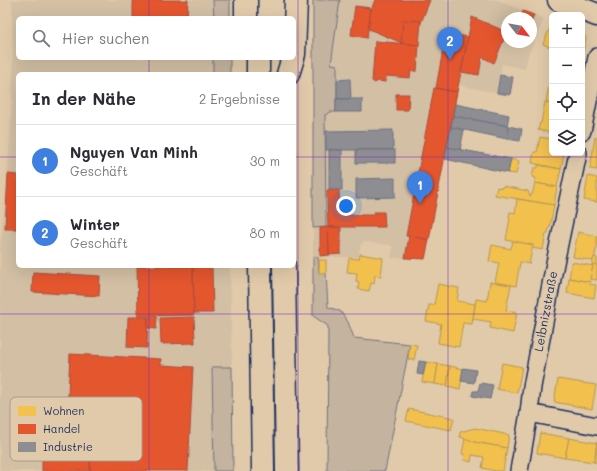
<!DOCTYPE html>
<html lang="de">
<head>
<meta charset="utf-8">
<style>
  :root { --surface:#fff; --page:#f2f2f3; --text:#2b2b33; --muted:#7c7c81; --line:#e1e1e2; --accent:#ea580c }
  body { margin:0; font-family:Mali,sans-serif; background:var(--page); color:var(--text) }
  .controls { position:absolute; right:12px; top:12px; display:grid; overflow:hidden; border-radius:6px; box-shadow:0 4px 16px #0002 }
  .controls button { width:36px; height:36px; display:grid; place-items:center; padding:0; border:0; border-bottom:1px solid var(--line); background:var(--surface); color:var(--text); font:20px sans-serif }
  .compass { position:absolute; left:501px; top:12px; width:36px; height:36px; border-radius:50%; background:var(--surface); box-shadow:0 4px 16px #0002; rotate:121deg }
  .you { position:absolute; left:346px; top:206px; width:14px; height:14px; margin:-10px; border:3px solid #fff; border-radius:50%; background:#1a73e8; box-shadow:0 0 0 6px #1a73e833 }
  .badge { display:grid; place-items:center; width:26px; height:26px; border-radius:50%; background:var(--accent); color:#fff; font-size:13px; font-weight:700 }
  .pin { position:absolute; translate:-50% -33px; filter:drop-shadow(0 1px 2px #0008) }
  .pin::after { content:''; position:absolute; top:21px; width:14px; height:12px; background:inherit; clip-path:polygon(0 0,100% 0,50% 100%) }
  .list { margin:0; padding:0; list-style:none }
  h2 { display:flex; justify-content:space-between; align-items:center; height:52px; margin:0; padding:0 16px; font-size:17px }
  h2 small { font-size:13px; font-weight:400; color:var(--muted) }
  .list li { display:grid; grid-template-columns:26px 1fr auto; gap:12px; align-items:center; box-sizing:border-box; height:72px; padding:0 16px; border-top:1px solid var(--line) }
  .list b { display:block; font-size:15px; white-space:nowrap }
  .list p { margin:0; font-size:13px; white-space:nowrap; color:var(--muted) }
  .list em { font-size:13px; font-style:normal; color:var(--muted) }
  .icon { flex:none; width:22px; height:22px; fill:none; stroke:currentColor; stroke-width:2; stroke-linecap:round; stroke-linejoin:round }
  .map { position:relative; flex:none; width:597px; height:471px; overflow:hidden }
  .search { position:absolute; background:var(--surface); box-shadow:0 4px 16px #0002; left:16px; top:16px; width:280px; height:44px; display:flex; align-items:center; gap:10px; box-sizing:border-box; padding:0 14px; border-radius:6px; color:var(--muted); font-size:15px }
  .panel { position:absolute; background:var(--surface); box-shadow:0 4px 16px #0002; left:16px; top:72px; width:280px; height:196px; border-radius:6px }
  .map>svg:first-child { display:block }
</style>
</head>
<body>
<div class="map">
<svg width="597" height="471" viewBox="0 0 597 471">
  <rect width="100%" height="100%" fill="#e1caaa"/>
  <filter id="ink" filterUnits="userSpaceOnUse"><feTurbulence type="fractalNoise" baseFrequency=".025" numOctaves="2"/><feDisplacementMap in="SourceGraphic" scale="8" xChannelSelector="R" yChannelSelector="G"/><feConvolveMatrix kernelMatrix="1 2 1 2 8 2 1 2 1" color-interpolation-filters="sRGB"/></filter>
  <g filter="url(#ink)">
    <g fill="#d2bfa4" fill-rule="evenodd">
      <path d="M12,0H213L214,18H18V58H213V74H18V266H230L232,367H212L214,471H0V247L7,187L13,76Z"/>
      <path d="M340,0H497L544,19L528,55L525,69L502,64L497,93L459,85L426,258H391L393,247L390,245L364,242L361,244L358,257H313V228L326,227L325,115L330,112H336V99H337V65L331,64ZM507,18H531V42H507Z"/>
    </g>
    <g fill="#c4b39f" stroke="#70717e">
      <path d="M213,0H230V18H214Z"/>
      <path d="M313,0H340L331,64L337,65V99H336V112H330L325,115L326,227L313,228Z"/>
      <rect x="213" y="58" width="17" height="16"/>
      <path d="M313,257H318L319,272L326,273L328,307L340,311L348,322L354,338L410,344L385,471H327L328,326L313,316Z"/>
      <path d="M212,367H232L233,471H214Z"/>
    </g>
    <g fill="#f2c14e" stroke="#b29553">
      <path d="M552,23V48L543,44Z"/>
      <path d="M582,35L585,36L586,38L582,57Z"/>
      <path d="M551,73H552V104L546,102Z"/>
      <path d="M545,102L552,104V133L538,130L540,123H541Z"/>
      <path d="M540,137L552,139V153H564L561,169L532,163L534,152H537Z"/>
      <path d="M595,137H597V170L590,169Z"/>
      <path d="M511,159L519,161L516,174L508,173Z"/>
      <path d="M538,165L561,169L557,187L535,183L536,178L532,177L534,168H538Z"/>
      <path d="M588,176L597,178V202L584,200Z"/>
      <path d="M535,183L557,187L554,205L495,195L497,187L502,188L503,186L528,191L530,196L532,195Z"/>
      <path d="M517,199L554,205L550,227H549L548,233H546L543,250L532,248L533,245L506,240L510,218L509,217L510,212L515,213Z"/>
      <path d="M578,232L597,236V249H596L594,261L573,257Z"/>
      <path d="M513,241L533,245L529,264L520,262L516,286L495,282L499,263L489,261L492,245L511,249Z"/>
      <path d="M360,254L383,258L381,276L375,275L374,284L371,283L369,291L358,289L359,282L356,281L357,273L347,272L349,258L359,259Z"/>
      <path d="M594,257L597,258V265L592,264Z"/>
      <rect x="319" y="260" width="7" height="13"/>
      <path d="M572,262L593,266L590,282L569,278Z"/>
      <path d="M592,264L597,265V280L590,279L593,266H592Z"/>
      <path d="M569,278L590,282L589,284L596,285L594,298L567,293Z"/>
      <path d="M490,282L511,285L506,310L517,312L513,333L490,328L491,322L473,319L476,299L487,301Z"/>
      <path d="M438,284L459,288L457,301L475,304L472,324L463,323L459,347L438,343L441,324L426,321L429,305H434Z"/>
      <path d="M410,344L417,345L414,360L408,359Z"/>
      <path d="M426,362L438,364L435,384L422,382Z"/>
      <path d="M502,363L522,367L517,393L497,389Z"/>
      <path d="M438,364L450,366L447,386L435,384Z"/>
      <path d="M450,366L463,369L460,389L447,386Z"/>
      <path d="M558,379L596,385L592,409L554,402Z"/>
      <path d="M409,409L454,418L451,430L406,421Z"/>
      <path d="M475,428L509,435L507,448L474,442L460,437V432Z"/>
      <path d="M540,433L569,438L565,458L537,453Z"/>
      <path d="M465,438L474,442L507,448L503,471H496L482,468L484,457L472,455L471,462L464,460L465,455L462,454Z"/>
      <path d="M569,438L597,443L594,462L565,458Z"/>
      <path d="M597,443V463L594,462Z"/>
    </g>
    <g fill="#e4572e" stroke="#a84b3c">
      <path d="M133,0H188L187,18H133Z"/>
      <path d="M375,0H430L420,25L411,21L402,43L364,27Z"/>
      <path d="M355,6L371,8L367,38L351,35Z"/>
      <path d="M523,11L534,15L531,23V18H520Z"/>
      <path d="M472,17L507,32L494,63L482,57L479,75L461,72Z"/>
      <path d="M403,20L421,21L419,45L401,43Z"/>
      <path d="M446,33L468,37L457,92L436,88Z"/>
      <path d="M375,41L419,45L417,71H411L410,78L386,76L385,82L378,81L375,83L372,81Z"/>
      <path d="M434,88L457,92L429,240L406,236Z"/>
      <path d="M396,94H409L408,110H396Z"/>
      <path d="M8,174L18,175V229H5Z"/>
      <path d="M327,190H339L340,215H374V212H384L385,227H328Z"/>
      <path d="M328,227L341,228V254L329,255Z"/>
      <path d="M328,227L329,255L320,256V228Z"/>
      <path d="M409,236L429,240L425,259L405,258Z"/>
      <path d="M137,266H193L194,315L138,316Z"/>
      <path d="M193,266H212L213,313H194Z"/>
      <path d="M33,272L100,276L99,296L32,292Z"/>
      <path d="M128,317H148L147,348L127,347Z"/>
      <path d="M148,317H157L156,329L148,328Z"/>
      <path d="M194,317L195,343L161,344L160,318Z"/>
      <path d="M70,354L161,359V365L193,367L188,471H90V459L65,458Z"/>
      <path d="M42,455L64,456L65,458L90,459V471H42Z"/>
    </g>
    <g fill="#8d8d92" stroke="#6b7182">
      <path d="M500,75L513,77L510,95L497,93Z"/>
      <path d="M350,79L351,99H337V80Z"/>
      <rect x="336" y="99" width="26" height="13"/>
      <path d="M455,104L509,115L507,126L453,116Z"/>
      <path d="M453,116L509,126L507,139L451,127Z"/>
      <path d="M509,126L522,129L520,141L507,139Z"/>
      <path d="M451,127L464,130L460,150L447,147Z"/>
      <path d="M393,130V150H326V131Z"/>
      <path d="M447,147L511,159L508,173L445,159Z"/>
      <rect x="329" y="150" width="13" height="40"/>
      <rect x="356" y="150" width="39" height="13"/>
      <path d="M395,178V197L356,198V179Z"/>
      <path d="M419,361L426,362L423,375L417,374Z"/>
      <path d="M463,368L476,370L474,383L461,381Z"/>
      <path d="M480,383L493,385L490,399L472,396L473,391H478Z"/>
    </g>
    <g fill="none" stroke-linecap="round" stroke-linejoin="round">
      <g stroke="#1b2f5e" stroke-width="20">
        <g id="street">
          <path d="M582,131L597,57"/>
          <path d="M529,413L597,426"/>
          <path id="s1" d="M519,471L529,413L532,387L555,263L578,153"/>
        </g>
      </g>
      <g stroke="#1b2f5e" stroke-width="25">
        <path id="secondary" d="M559,0L597,15"/>
      </g>
      <g stroke="#1b2f5e" stroke-width="25">
        <g id="highway">
          <path d="M246,0V18"/>
          <path d="M294,54L296,0"/>
          <path d="M258,74V58"/>
          <path d="M288,74L293,58"/>
          <path d="M260,266L263,471"/>
          <path d="M284,266L287,471"/>
        </g>
      </g>
      <use href="#street" stroke="#e1caaa" stroke-width="17"/>
      <use href="#secondary" stroke="#e1caaa" stroke-width="22"/>
      <use href="#highway" stroke="#e1caaa" stroke-width="22"/>
    </g>
  </g>
  <path fill="none" stroke="#7b2cbf" stroke-width="1" stroke-opacity="0.55" d="M149,0V18M298,0V471M448,0V471M149,58V74M0,157H18M294,157H597M149,266V471M0,314H597"/>
  <g text-anchor="middle" stroke-width="4" stroke-linejoin="round" paint-order="stroke">
    <g font-size="12" fill="#1b2f5e" stroke="#e1caaa">
      <text dy="4" stroke="none"><textPath href="#s1" startOffset="162">Leibnizstraße</textPath></text>
    </g>
  </g>
  <rect x="10" y="397" width="132" height="64" rx="6" fill="#e1caaa" stroke="#a69c93" stroke-width="1"/>
  <rect x="18" y="406" width="18" height="10" fill="#f2c14e"/>
  <rect x="18" y="424" width="18" height="10" fill="#e4572e"/>
  <rect x="18" y="442" width="18" height="10" fill="#8d8d92"/>
  <g font-size="11" fill="#1b2f5e">
    <text x="43" y="415">Wohnen</text>
    <text x="43" y="433">Handel</text>
    <text x="43" y="451">Industrie</text>
  </g>
</svg>
<div class="controls">
<button>+</button>
<button>−</button>
<button><svg class="icon" aria-label="locate" viewBox="0 0 24 24"><circle cx="12" cy="12" r="6"/><path d="M12 2v4M12 18v4M2 12h4M18 12h4"/></svg></button>
<button><svg class="icon" aria-label="layers" viewBox="0 0 24 24"><path d="M12 4l9 5-9 5-9-5zM3 14l9 5 9-5"/></svg></button>
</div>
<svg class="compass" viewBox="-18 -18 36 36"><path d="M0-13l5 13h-10z" fill="#e53935"/><path d="M0 13l5-13h-10z" fill="#7c7c81"/></svg>
<div class="you"></div>
<div class="pin badge" style="left:420px;top:204px;background:#3f7fe0">1</div>
<div class="pin badge" style="left:450px;top:60px;background:#3f7fe0">2</div>
<div class="search"><svg class="icon" aria-label="search" viewBox="0 0 24 24"><circle cx="10" cy="10" r="6"/><path d="M15 15l6 6"/></svg>Hier suchen</div>
<section class="panel">
<h2>In der Nähe<small>2 Ergebnisse</small></h2>
<ul class="list">
<li><span class="badge" style="background:#3f7fe0">1</span><div><b>Nguyen Van Minh</b><p>Geschäft</p></div><em>30 m</em></li>
<li><span class="badge" style="background:#3f7fe0">2</span><div><b>Winter</b><p>Geschäft</p></div><em>80 m</em></li>
</ul>
</section>
</div>
</body>
</html>
